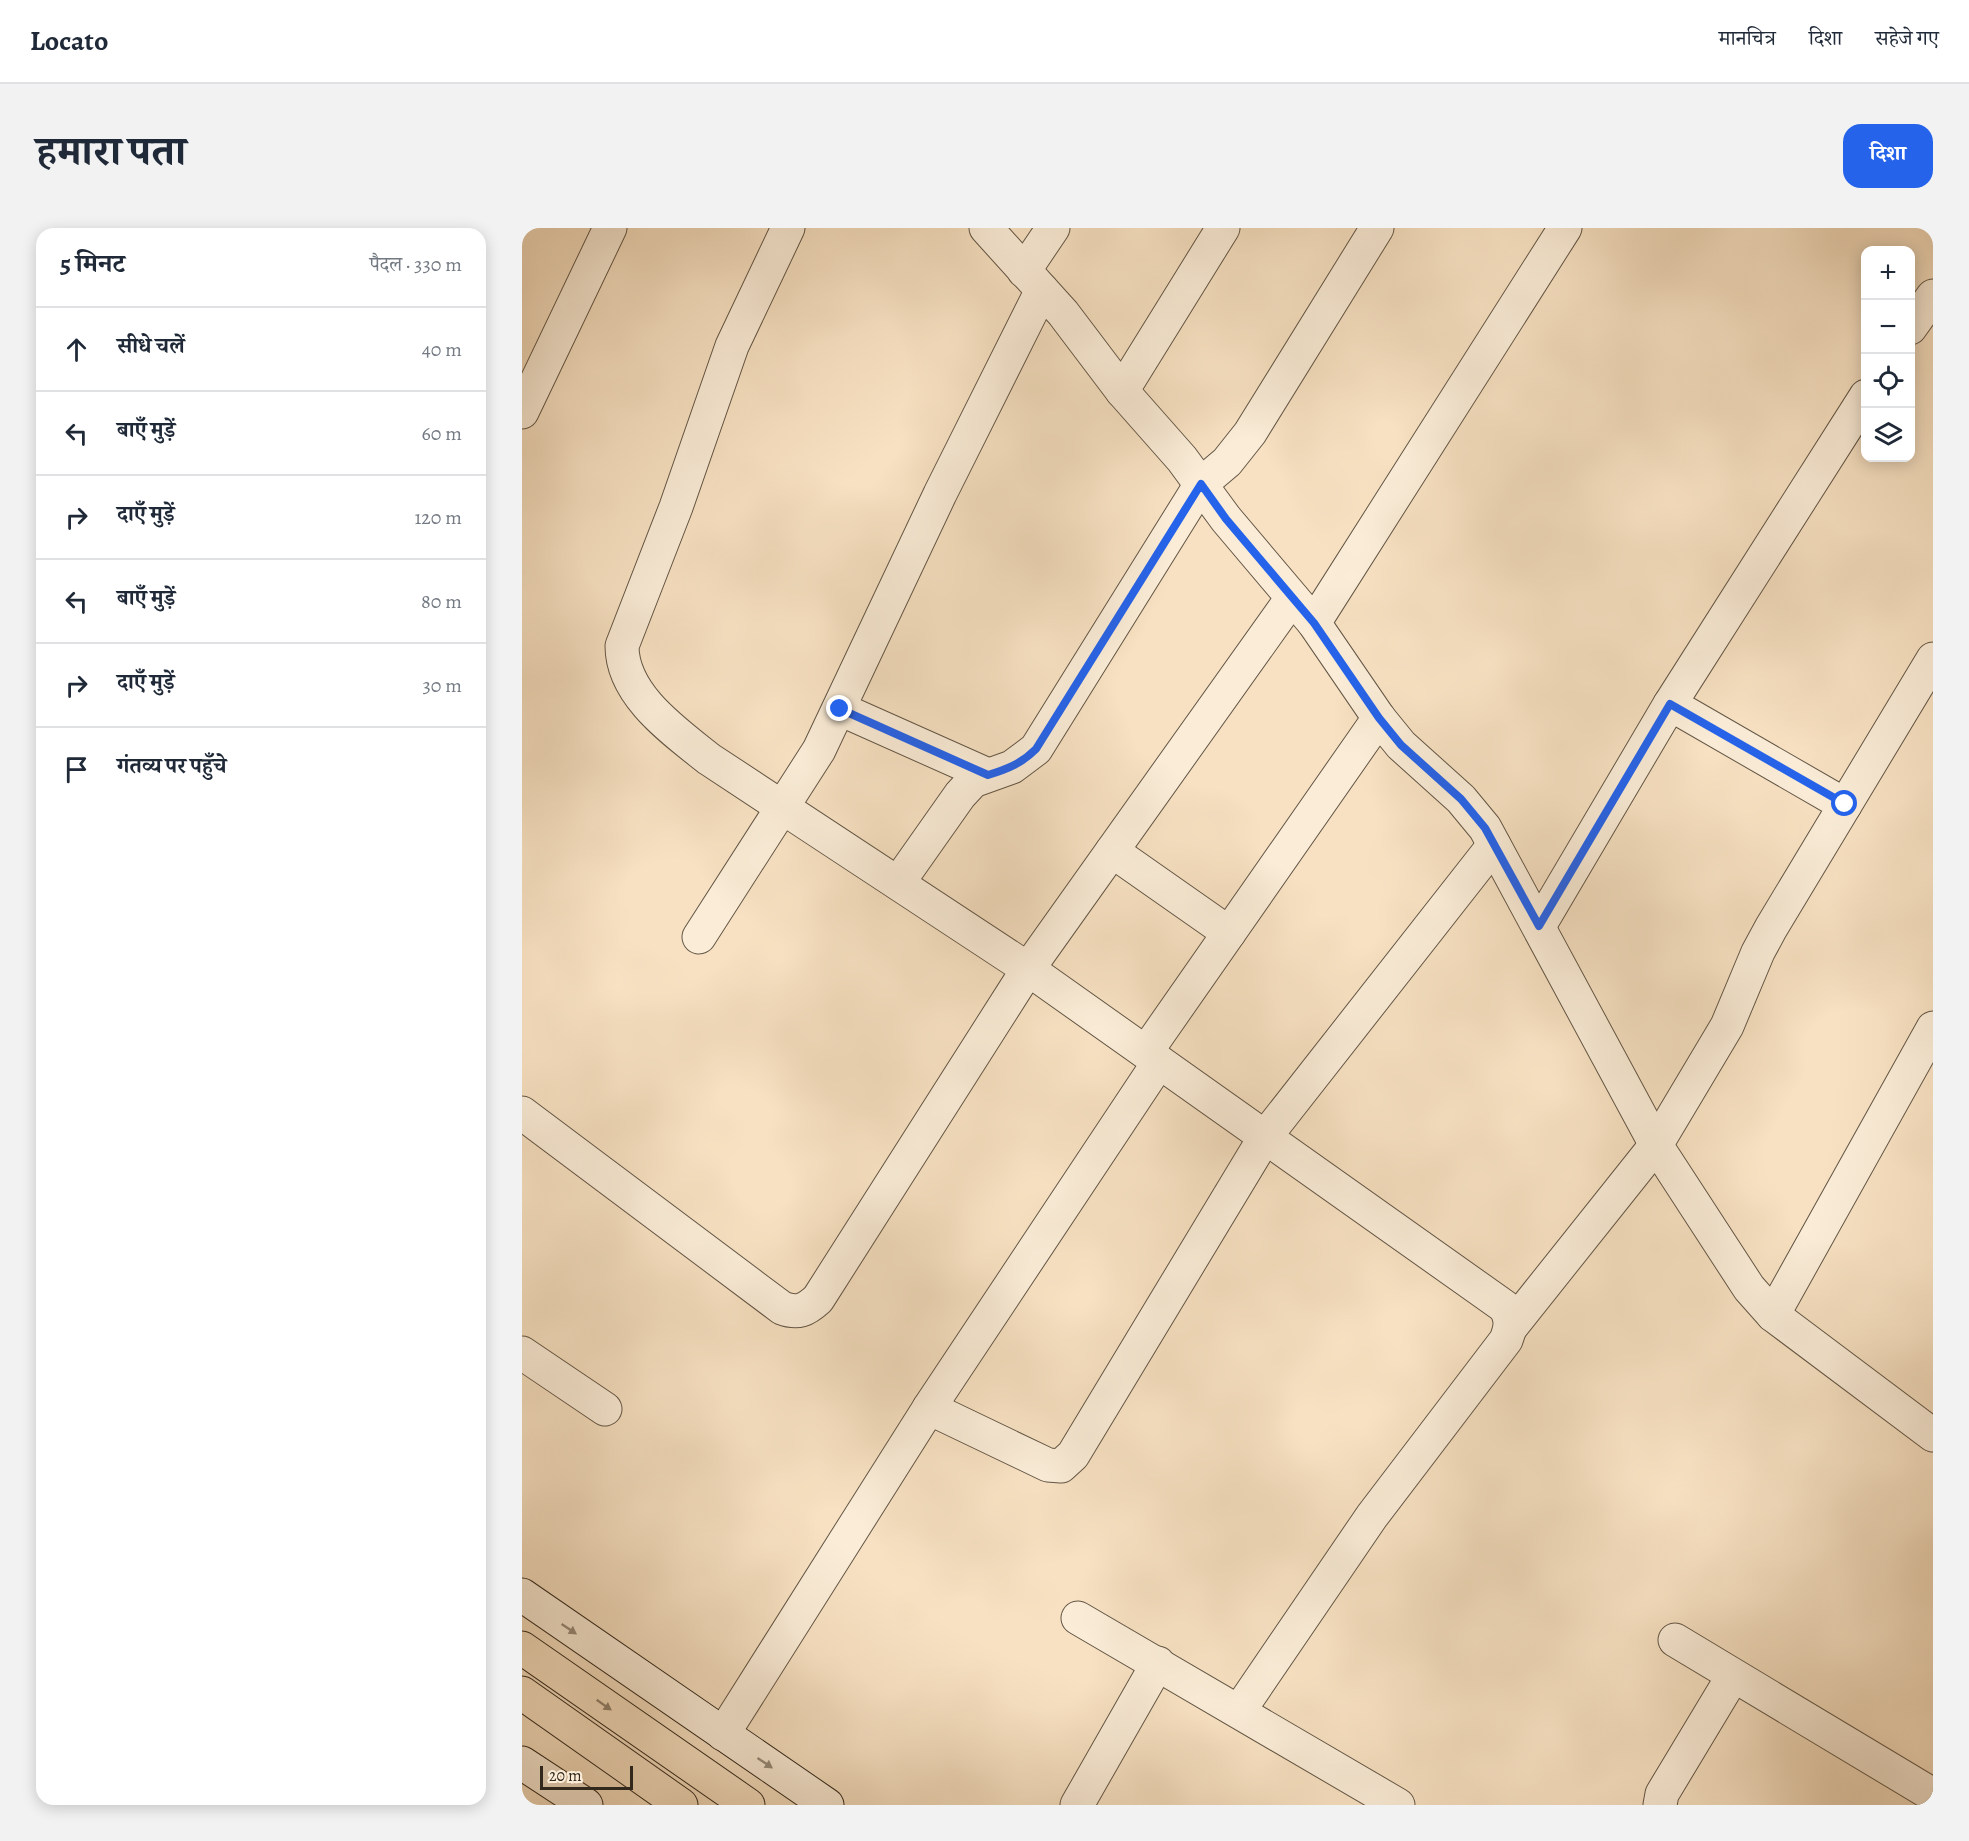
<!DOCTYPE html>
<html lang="hi">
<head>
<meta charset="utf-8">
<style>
  :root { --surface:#fff; --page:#f2f2f3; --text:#1f2937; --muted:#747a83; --line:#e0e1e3; --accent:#2563eb }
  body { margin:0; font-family:Alegreya,"Noto Serif Devanagari",serif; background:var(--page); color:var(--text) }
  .controls { position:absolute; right:18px; top:18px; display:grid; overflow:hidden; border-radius:12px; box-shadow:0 3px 15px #0003 }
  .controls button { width:54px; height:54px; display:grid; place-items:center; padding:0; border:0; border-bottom:2px solid var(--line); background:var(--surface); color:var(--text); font:30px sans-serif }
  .scale { position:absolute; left:18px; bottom:15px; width:93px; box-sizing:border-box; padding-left:6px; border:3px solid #32281c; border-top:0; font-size:16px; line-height:21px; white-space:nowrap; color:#32281c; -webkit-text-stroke:4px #faecd7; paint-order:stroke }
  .stop { position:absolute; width:18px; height:18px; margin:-14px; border:4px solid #2563eb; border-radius:50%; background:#fff }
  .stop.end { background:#2563eb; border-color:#fff; box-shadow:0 2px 6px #0008 }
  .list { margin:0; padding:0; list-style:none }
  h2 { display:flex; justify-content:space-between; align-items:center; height:78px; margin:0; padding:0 24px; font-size:26px }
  h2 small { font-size:20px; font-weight:400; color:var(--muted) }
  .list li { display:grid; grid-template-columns:39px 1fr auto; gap:18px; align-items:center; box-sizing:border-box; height:84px; padding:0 24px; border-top:2px solid var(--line) }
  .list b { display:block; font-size:22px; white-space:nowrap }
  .list em { font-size:20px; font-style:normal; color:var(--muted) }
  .icon { flex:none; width:33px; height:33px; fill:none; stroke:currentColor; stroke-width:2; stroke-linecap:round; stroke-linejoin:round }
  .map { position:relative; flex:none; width:1411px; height:1577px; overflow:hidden; border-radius:18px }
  header { display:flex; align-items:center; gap:36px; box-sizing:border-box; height:84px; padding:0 30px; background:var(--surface); border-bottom:2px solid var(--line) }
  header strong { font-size:28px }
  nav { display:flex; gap:33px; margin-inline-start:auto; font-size:21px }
  .intro { display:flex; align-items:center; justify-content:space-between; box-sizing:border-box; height:144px; padding:0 36px }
  h1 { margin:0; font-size:42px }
  .button { padding:15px 27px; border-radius:18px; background:var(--accent); color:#fff; font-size:21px; font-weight:700 }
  main { display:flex; gap:36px; padding:0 36px }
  aside { flex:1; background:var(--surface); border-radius:18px; box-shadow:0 3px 15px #0003 }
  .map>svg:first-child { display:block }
</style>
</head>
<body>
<header>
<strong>Locato</strong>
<nav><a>मानचित्र</a><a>दिशा</a><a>सहेजे गए</a></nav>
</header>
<div class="intro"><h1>हमारा पता</h1><a class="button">दिशा</a></div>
<main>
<aside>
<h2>5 मिनट<small>पैदल · 330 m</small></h2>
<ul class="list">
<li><svg class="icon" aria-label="ahead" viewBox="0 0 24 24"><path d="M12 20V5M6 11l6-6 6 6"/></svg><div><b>सीधे चलें</b></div><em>40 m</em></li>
<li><svg class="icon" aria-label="left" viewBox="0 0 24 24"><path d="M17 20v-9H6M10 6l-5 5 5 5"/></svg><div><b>बाएँ मुड़ें</b></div><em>60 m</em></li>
<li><svg class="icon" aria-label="right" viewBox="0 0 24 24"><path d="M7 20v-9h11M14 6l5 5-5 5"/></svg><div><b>दाएँ मुड़ें</b></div><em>120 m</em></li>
<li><svg class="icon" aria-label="left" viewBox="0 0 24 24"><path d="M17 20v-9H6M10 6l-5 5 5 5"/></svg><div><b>बाएँ मुड़ें</b></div><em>80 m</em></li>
<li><svg class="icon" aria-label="right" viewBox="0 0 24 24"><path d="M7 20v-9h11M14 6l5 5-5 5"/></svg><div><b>दाएँ मुड़ें</b></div><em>30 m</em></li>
<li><svg class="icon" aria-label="arrive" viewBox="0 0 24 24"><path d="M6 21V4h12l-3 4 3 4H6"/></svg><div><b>गंतव्य पर पहुँचे</b></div></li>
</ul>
</aside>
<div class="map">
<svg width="1411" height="1577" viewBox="0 0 1411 1577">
  <rect width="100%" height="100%" fill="#f7e1c2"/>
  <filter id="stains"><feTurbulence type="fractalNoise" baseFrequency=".00333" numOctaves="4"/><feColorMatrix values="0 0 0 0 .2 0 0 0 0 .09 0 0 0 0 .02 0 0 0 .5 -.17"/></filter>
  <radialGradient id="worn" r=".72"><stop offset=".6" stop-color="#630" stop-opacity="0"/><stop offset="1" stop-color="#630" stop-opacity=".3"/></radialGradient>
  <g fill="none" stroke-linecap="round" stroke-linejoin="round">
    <g stroke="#635646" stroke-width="35">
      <g id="street">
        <path d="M266,0L210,118L154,279L100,418C100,467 152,503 187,531L506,741L983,1079C990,1092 989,1099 984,1112L850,1288L717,1483"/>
        <path d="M464,0L541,85L600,163L660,231L704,291L792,395L857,490L879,517L939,571L963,600L1134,917L1227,1060L1251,1087L1411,1207"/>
        <path d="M502,43L531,0"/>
        <path d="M1388,100L1411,68"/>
        <path d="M600,163L701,0"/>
        <path d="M0,184L88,0"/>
        <path d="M792,395L1043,0"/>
        <path d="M1148,476L1323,577"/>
        <path d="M318,481L466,547"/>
        <path d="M590,623L707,705"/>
        <path d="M376,655L438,567L451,553L490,539L514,521L679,256L705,234L728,205L855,0"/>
        <path d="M1017,698L1148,476L1344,168"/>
        <path d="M177,709L297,522L418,266L520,62"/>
        <path d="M624,824L857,490"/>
        <path d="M0,885L260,1080C276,1086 284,1082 296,1071L506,741L770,370"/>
        <path d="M1251,1087L1411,800"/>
        <path d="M989,1099L1134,917L1205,798L1236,724L1249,700L1411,431"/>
        <path d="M0,1125L83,1181"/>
        <path d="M407,1180L526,1237L539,1238L551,1227L743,909L972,617"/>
        <path d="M556,1390L876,1577"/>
        <path d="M1153,1412L1411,1567"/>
        <path d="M201,1506L407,1180L637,834"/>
        <path d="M555,1577L636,1435"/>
        <path d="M1138,1577L1140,1566L1211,1448"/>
      </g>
    </g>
    <g stroke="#32281c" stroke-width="35">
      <g id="secondary">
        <path d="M0,1367L305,1577"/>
        <path d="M0,1535L64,1577"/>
      </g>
    </g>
    <g stroke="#32281c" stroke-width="35">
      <g id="primary">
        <path d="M0,1420L226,1577"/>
        <path d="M0,1465L159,1577"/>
      </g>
    </g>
    <use href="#street" stroke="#faecd7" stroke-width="33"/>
    <use href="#secondary" stroke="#faecd7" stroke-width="33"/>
    <use href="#primary" stroke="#f7e1c2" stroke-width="33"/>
  </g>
  <defs><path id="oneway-solid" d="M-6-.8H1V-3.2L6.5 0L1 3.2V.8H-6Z" transform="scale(1.5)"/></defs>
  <g fill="#968a7a">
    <use href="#oneway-solid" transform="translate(47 1401) rotate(34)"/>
    <use href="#oneway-solid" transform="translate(243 1535) rotate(34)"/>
  </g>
  <use fill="#94846f" href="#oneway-solid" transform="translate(82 1477) rotate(35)"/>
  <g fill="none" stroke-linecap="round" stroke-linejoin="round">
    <path stroke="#2563eb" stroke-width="8" d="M318,481L466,547C486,541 500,535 514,521L679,256L704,291L792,395L857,490L879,517L939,571L963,600L1017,698L1148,476L1323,576"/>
  </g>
  <rect width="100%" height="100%" filter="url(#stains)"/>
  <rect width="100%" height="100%" fill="url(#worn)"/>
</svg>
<div class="controls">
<button>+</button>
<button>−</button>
<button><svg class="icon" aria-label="locate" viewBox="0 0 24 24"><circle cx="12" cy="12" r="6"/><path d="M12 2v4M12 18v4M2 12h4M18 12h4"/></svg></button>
<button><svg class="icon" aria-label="layers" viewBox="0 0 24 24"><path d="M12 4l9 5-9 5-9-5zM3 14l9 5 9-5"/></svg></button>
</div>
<div class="scale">20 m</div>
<div class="stop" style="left:1323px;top:576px"></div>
<div class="stop end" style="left:318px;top:481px"></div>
</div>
</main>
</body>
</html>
